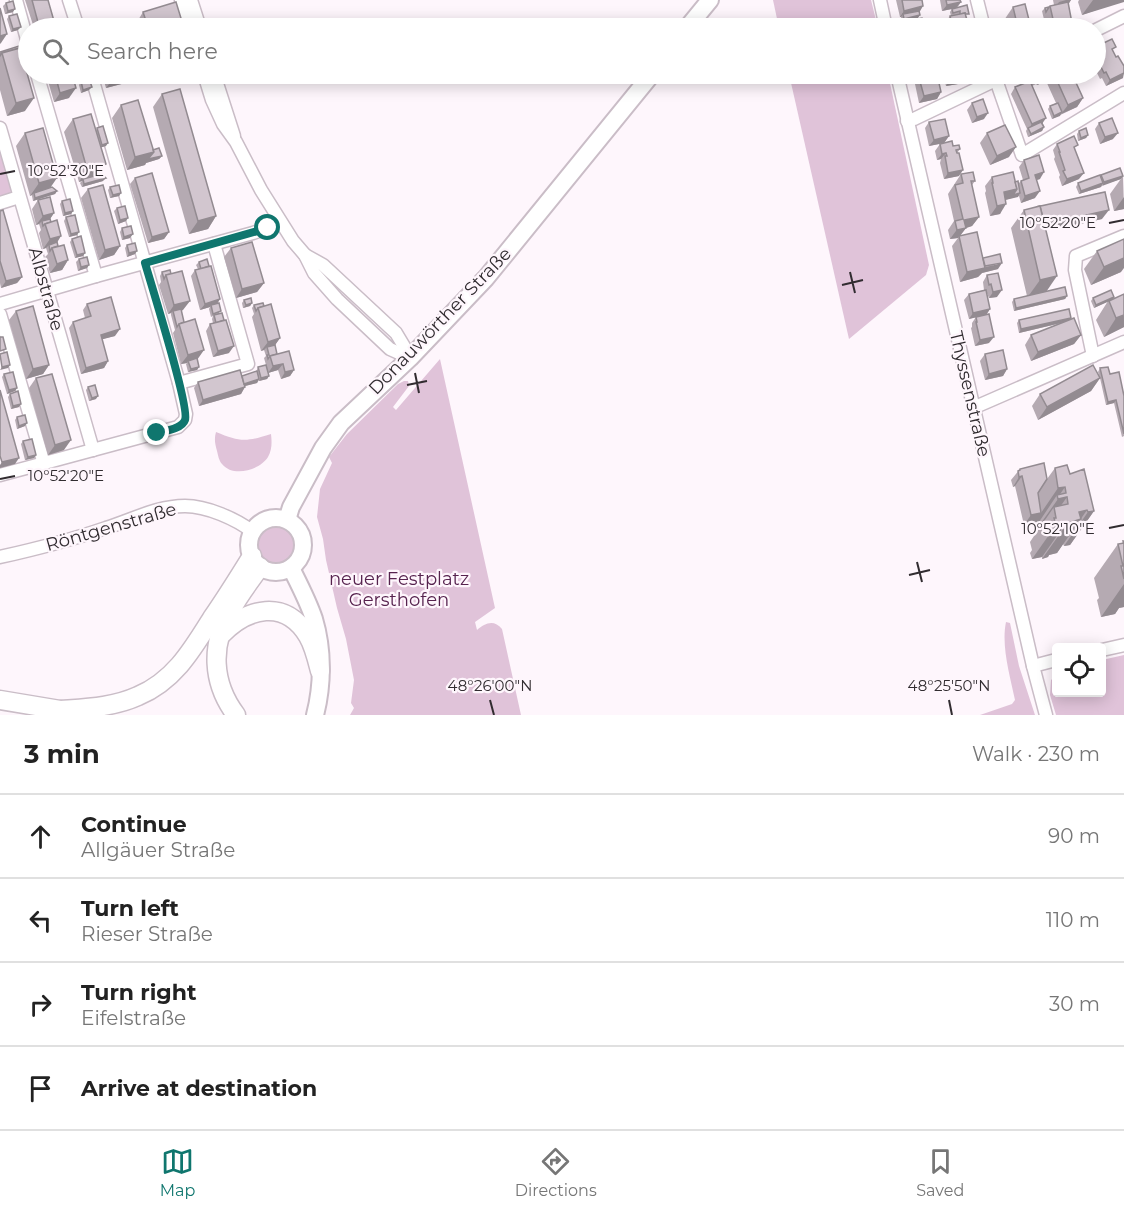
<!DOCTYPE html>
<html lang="en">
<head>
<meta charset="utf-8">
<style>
  :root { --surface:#fff; --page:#f2f2f2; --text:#222; --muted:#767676; --line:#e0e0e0; --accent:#0f766e }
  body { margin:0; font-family:Montserrat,sans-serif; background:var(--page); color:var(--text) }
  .controls { position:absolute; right:18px; bottom:18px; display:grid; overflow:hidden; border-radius:6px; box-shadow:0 3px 15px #0003 }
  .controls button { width:54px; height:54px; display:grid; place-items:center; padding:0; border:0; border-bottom:2px solid var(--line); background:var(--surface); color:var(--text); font:30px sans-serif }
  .stop { position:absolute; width:18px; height:18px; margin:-14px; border:4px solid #0f766e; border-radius:50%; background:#fff }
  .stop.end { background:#0f766e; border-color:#fff; box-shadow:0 2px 6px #0008 }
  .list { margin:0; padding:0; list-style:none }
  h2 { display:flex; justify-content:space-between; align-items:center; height:78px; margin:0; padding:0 24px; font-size:26px }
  h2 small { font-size:20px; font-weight:400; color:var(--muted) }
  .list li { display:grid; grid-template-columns:39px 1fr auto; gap:18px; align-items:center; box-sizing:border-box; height:84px; padding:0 24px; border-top:2px solid var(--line) }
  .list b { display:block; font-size:22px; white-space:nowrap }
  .list p { margin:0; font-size:20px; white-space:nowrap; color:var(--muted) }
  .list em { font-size:20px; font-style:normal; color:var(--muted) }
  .icon { flex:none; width:33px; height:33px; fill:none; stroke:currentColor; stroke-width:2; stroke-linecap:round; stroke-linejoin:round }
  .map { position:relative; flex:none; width:1124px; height:715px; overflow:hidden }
  .search { position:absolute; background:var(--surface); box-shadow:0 3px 15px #0003; left:18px; right:18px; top:18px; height:66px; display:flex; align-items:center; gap:15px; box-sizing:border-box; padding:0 21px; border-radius:33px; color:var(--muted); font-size:22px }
  .sheet { height:414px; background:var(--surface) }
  nav { display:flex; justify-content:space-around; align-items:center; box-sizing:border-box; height:84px; border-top:2px solid var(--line); background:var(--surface); font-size:16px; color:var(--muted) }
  nav a { display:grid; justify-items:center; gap:3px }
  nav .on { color:var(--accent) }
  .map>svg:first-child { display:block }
</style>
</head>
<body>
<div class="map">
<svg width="1124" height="715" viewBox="0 0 1124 715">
  <rect width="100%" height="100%" fill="#fef6fc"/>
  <g fill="#e0c3d9">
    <path d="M773,0H871L878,28H779Z"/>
    <path d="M789,74H888L929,265L926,275L849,339Z"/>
    <path d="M0,148L12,190L8,195L0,197Z"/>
    <path d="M440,359L495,608L475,622L477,630C485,623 494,619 502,629L521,715H350L354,708L351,703L354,680L346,639L337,608L326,560L323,539L317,517L320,489L332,463L329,457L347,434L398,384L404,381H408L409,386L393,407L396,410Z"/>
    <path d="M216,432C240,442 246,442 271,434C272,442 272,450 268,457C260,470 233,478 222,464C219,461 218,455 217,451C215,444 214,439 216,432Z"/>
    <circle cx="276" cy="545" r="22"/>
    <path d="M1006,622L1010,623L1019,666L1035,715H980L1012,704L1015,700C1010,676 1001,646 1006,622Z"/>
    <path d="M1124,655V715H1056L1050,695L1051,680L1056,676V692H1102V660Z"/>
  </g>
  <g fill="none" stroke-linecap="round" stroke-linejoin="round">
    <g stroke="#cabdc7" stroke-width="15">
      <g id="minor">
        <path d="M16,0L28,43"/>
        <path d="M69,0L78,28"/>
        <path d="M181,0L190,28"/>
        <path d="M191,0L200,28"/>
        <path d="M880,0L886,28"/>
        <path d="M977,0L984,28"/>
        <path d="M1096,30L1124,16"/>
        <path d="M37,74L96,276"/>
        <path d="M204,74L212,100L223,124L236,142L261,190L293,241L305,255L314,273L337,299L390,349L410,358"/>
        <path d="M214,74L234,136"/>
        <path d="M897,74L1033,666L1046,715"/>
        <path d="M994,74L1022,155L1124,93"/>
        <path d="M907,121L914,119L1008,74"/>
        <path d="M0,128L93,450"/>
        <path d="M0,203L19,197"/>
        <path d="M305,255L323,265L396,333L405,348L410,358"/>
        <path d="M0,304L96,276L253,233L281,223"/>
        <path d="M0,314L44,464"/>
        <path d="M1093,356L1075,270L1076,256L1124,236"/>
        <path d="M179,383L248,364L214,244"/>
        <path d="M973,408L1124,342"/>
        <path d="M0,475L178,427L185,420L186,414L179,383L91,74"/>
        <path d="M0,557C36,549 71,540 106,528C132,520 157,506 185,506C207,506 236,519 253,532"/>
        <path d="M1102,650L1124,645"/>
        <path d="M1033,666L1056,660"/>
      </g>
    </g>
    <g stroke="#cabdc7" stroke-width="20">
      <g id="major">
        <path d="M687,28L710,0"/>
        <circle cx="276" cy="545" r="27"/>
        <path d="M287,520L291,507L323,448L341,423L410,358L486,278L652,74"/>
        <path d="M291,568C299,584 308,601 314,619C323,649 323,684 315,715"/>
      </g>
    </g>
    <g stroke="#cabdc7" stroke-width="21">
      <g id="highway">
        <path d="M221,635C247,608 285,598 308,636C314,646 317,659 320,671"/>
        <path d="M0,700L72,712"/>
        <path d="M61,710C87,708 114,707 138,696C174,681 192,650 212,618C226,598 239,577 252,556"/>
        <path d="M236,715C212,683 210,645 231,610C239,595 250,581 260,567"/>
      </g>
    </g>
    <use href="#minor" stroke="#fff" stroke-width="12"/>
    <use href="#major" stroke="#fff" stroke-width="16"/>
    <use href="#highway" stroke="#fff" stroke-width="18"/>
  </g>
  <g fill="#b5aab2">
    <path d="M25,0H48L54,21L50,27L46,28H34Z"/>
    <path d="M896,0H922L918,18L902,22L901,17H900Z"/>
    <path d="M940,0H960L961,2L957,8L967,17L969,28H947L945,23L950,16H951L950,12L952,9L942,11Z"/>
    <path d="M1053,0H1071L1068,4V28H1046L1042,11L1045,8L1054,5Z"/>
    <path d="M1079,0H1124L1082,15L1078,2Z"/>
    <path d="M6,3L13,12L5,14L3,6Z"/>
    <path d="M1013,7L1031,28H1001L1000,26Z"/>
    <path d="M143,12L184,28L138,26L137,22Z"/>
    <path d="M9,16L18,30L11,32L7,19Z"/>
    <path d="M906,21L925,28H902Z"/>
    <path d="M1095,47L1113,51L1123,78L1106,86L1102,78L1100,79L1096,71Z"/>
    <path d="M0,52L27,55L23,60L25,111L7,116L0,90Z"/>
    <path d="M46,74H72L69,98L54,102Z"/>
    <path d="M76,74H88V75L86,78L78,80Z"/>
    <path d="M102,74H160L106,88Z"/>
    <path d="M943,74H969L959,76L960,81L958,84L946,86Z"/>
    <path d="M1035,74H1072L1083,98L1077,107L1052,119L1048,109L1050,106L1056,103L1046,81L1037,85L1036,84L1032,86L1044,127L1042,131L1028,137L1026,131L1027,129L1011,94L1015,87L1022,84L1021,82L1023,79Z"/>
    <path d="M919,78L941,92L937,99L919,103L915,84Z"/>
    <path d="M81,81L89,90L81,93L79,85Z"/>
    <path d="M162,94L216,216L208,229L189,234L153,107Z"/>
    <path d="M972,103L984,119L972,123L967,110Z"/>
    <path d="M121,105L153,150L162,156L159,159L146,163L145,165L127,170L112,118Z"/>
    <path d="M73,119L96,130L97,128L106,146L101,147L97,176L103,181L82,187L80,183L82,181L79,182L64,132Z"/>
    <path d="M929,122L949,136L944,143L929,146L925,128Z"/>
    <path d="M1099,123L1113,139L1100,144L1095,129Z"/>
    <path d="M1079,131L1088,135L1086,138L1078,141L1077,134Z"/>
    <path d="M25,133L51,187L57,191L55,194L33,201L32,196V195L30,196L16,146Z"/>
    <path d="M987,133L1009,157L990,165L980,143Z"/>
    <path d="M940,144L953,146L960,149L957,153L959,176L944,179L940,163L941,159L937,160L935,151Z"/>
    <path d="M1057,144L1075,149L1079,179L1062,186L1059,177L1060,175L1054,159L1055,157L1053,150Z"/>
    <path d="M1024,160L1040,179L1036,180L1035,198L1021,203L1019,196L1005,200L1000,214L990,216L985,193L986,191L985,186L992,177L1015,182L1018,184L1021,181L1023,180L1019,167Z"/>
    <path d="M961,174L975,181L972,185L979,217L972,226L966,228L960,236L983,258L998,269L982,273L978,277L960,282L952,246L958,238L950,239L948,230L954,221L948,194Z"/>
    <path d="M1101,175L1123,176L1121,179L1102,185L1101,187L1079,194L1076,187L1078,183L1100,176Z"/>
    <path d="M1123,176L1124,209L1114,211L1110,194Z"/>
    <path d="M135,178L169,232L164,239L148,243L130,184Z"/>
    <path d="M110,187L121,193L119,196L110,198L108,190Z"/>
    <path d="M88,189L120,246L114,255L99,260L81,198Z"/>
    <path d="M38,200L54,213L50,219L58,246L68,260L62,270L50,273L45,257L48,254L46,248L43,249L39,233L41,230L39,224L36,225L32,209Z"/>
    <path d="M62,201L73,211L71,214L63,216L60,204Z"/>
    <path d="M117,208L126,221L118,224L114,211Z"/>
    <path d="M1024,210L1102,219L1062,228V226L1046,229V291L1067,296L1065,299L1014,311L1012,302L1014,299L1027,296L1011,228Z"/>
    <path d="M0,211L22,277L17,283L1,288L0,283Z"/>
    <path d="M66,217L79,232L77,235L69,237L64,221Z"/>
    <path d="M122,228L130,238L122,240L120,232Z"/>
    <path d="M72,239L85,253L83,256L75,258L70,242Z"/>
    <path d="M127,245L135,254L127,257L125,248Z"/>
    <path d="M231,248L264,283L257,292L236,298L224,257Z"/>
    <path d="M1097,251L1121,272L1091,285L1084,269Z"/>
    <path d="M79,259L89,265L87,268L78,271L76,262Z"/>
    <path d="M199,262L217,304L229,353L213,357L206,331L210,324L213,323L212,319L213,316L211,317L209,309L210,307L200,310L191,276L195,270L198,269L196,265Z"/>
    <path d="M170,270L183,310L181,311L184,322L199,367L197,370L188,372L186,364L187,363L181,364L173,333L175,330L171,315V313L168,314L159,285L161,282L160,276L162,272Z"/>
    <path d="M987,275L997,297L989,298L986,291L990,309L986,315L989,343L975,346L971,328L972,327V323L976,317L969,319L964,300L969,294L984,290L983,282Z"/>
    <path d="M1114,297L1112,300L1124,327L1104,337L1096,320L1108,301L1094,308L1091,301L1093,298Z"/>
    <path d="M244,300L252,303L250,306L243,308L242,303Z"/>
    <path d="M87,304L115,336L102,339L108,361L104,368L81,374L69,328L73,322L85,318L83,310Z"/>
    <path d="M254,305L264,306L280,338L275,345L277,354L294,370L290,376L281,379L278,370L268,373L269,376L267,379L259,381V380L257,383L245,386L241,394L199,406L194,388L198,382L242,376L256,372L258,367L266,365L264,358L266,356L264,350L261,351L252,317L254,314L252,308Z"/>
    <path d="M16,311L49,365L43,374L26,379L9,320Z"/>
    <path d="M1071,318L1070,320L1081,335L1074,344L1031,361L1025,345L1031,335L1066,322L1019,333L1017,323L1019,320Z"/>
    <path d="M985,354L1007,369L1003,376L985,380L980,361Z"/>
    <path d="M1100,368L1110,374L1119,372L1124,436L1122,437L1114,403L1106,405L1100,378L1091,391L1038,420L1032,406L1040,394L1100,378L1098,372Z"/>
    <path d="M4,374L17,388L15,391L7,394L2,377Z"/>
    <path d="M36,378L64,450L48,455L29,388Z"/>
    <path d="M88,387L96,399L89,401L86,390Z"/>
    <path d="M10,394L19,407L11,409L8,397Z"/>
    <path d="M17,417L25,426L17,429L15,420Z"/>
    <path d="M23,441L36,455L34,458L25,460L21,444Z"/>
    <path d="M1055,468L1070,474L1094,511L1070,545L1064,546L1063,544L1057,553L1049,555L1048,557L1042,559V557L1032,559L1030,553L1032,550L1030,542L1036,533H1034L1033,529L1039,522L1024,525L1015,486L1013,487L1011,480L1020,469L1047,479Z"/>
    <path d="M1123,541H1124V607L1119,608L1115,614L1101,617L1097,600L1099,598L1094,578L1118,544H1122Z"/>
  </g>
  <g fill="#938b91">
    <path d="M1066,0H1071L1068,5L1055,8L1059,2Z"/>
    <path d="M1093,0H1124V2L1082,15Z"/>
    <path d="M961,2L956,8L942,11L947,5Z"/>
    <path d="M923,6L919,13L903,14L901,17H900L904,11Z"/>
    <path d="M15,9L13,12L5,14L8,11Z"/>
    <path d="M920,15L918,18L902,22L904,19Z"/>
    <path d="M54,21L50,27L37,28L39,26Z"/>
    <path d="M1072,23L1068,28H1061Z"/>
    <path d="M21,27L18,30L11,32L13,29Z"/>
    <path d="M7,34L1,43L0,44V36Z"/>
    <path d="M1124,73L1123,78L1106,86L1110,80Z"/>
    <path d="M132,74H160L106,88L113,79Z"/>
    <path d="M88,75L86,78L78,80L80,77Z"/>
    <path d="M1048,78L1046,81L1037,85L1039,82Z"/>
    <path d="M960,81L958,84L946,86L948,83Z"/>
    <path d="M92,87L89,90L81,93L83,90Z"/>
    <path d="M76,88L69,98L54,102L60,93Z"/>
    <path d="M941,92L937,99L919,103L924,96Z"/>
    <path d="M34,98L25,111L7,116L16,103Z"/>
    <path d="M1083,98L1077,107L1061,114L1068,105Z"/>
    <path d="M1062,112L1060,116L1052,119L1054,116Z"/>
    <path d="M988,113L984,119L972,123L977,117Z"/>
    <path d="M1046,118L1042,124L1028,130L1032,124Z"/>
    <path d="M1044,127L1042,131L1028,137L1031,134Z"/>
    <path d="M1118,133L1113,139L1100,144L1105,137Z"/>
    <path d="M1088,135L1086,138L1078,141L1081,138Z"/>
    <path d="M949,136L944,143L929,146L934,140Z"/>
    <path d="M108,143L106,146L99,148L102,145Z"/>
    <path d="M1016,147L1009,157L990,165L997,156Z"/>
    <path d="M154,152L162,156L159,159L146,163L145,165L127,170L135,157Z"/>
    <path d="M946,153L941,159L937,160L942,154Z"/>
    <path d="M106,164L97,176L79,182L87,169Z"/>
    <path d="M963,170L959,176L944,179L948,173Z"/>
    <path d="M1044,172L1040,179L1030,182L1035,175Z"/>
    <path d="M1084,173L1079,179L1062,186L1067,179Z"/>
    <path d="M1123,176L1121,179L1102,186L1104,182Z"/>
    <path d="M57,178L48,191L34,193L32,195L30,196L39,183Z"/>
    <path d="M106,178L103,181L82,187L84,184Z"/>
    <path d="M1103,183L1101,187L1079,194L1081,191Z"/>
    <path d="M1017,189L1020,193L1018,197L997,202L1004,192Z"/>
    <path d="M57,191L55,194L33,201L35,198Z"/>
    <path d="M1040,191L1035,198L1021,203L1025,196Z"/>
    <path d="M121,193L119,196L110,198L113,195Z"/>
    <path d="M1124,197V209L1114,211Z"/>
    <path d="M1006,204L1000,214L990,216L997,206Z"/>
    <path d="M1109,210L1102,219L1062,228L1069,219Z"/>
    <path d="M73,211L71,214L63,216L65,213Z"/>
    <path d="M54,213L48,222L42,221L39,224L36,225L43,216Z"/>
    <path d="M216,216L208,229L189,234L198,221Z"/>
    <path d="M1068,216L1062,226L1033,232L1040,223Z"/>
    <path d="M979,217L972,226L966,228L959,237V236L958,238L950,239L964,220Z"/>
    <path d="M128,218L126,221L118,224L120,220Z"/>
    <path d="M79,232L77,235L69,237L71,234Z"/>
    <path d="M169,232L164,239L148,243L152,237Z"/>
    <path d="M133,234L130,238L122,240L124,237Z"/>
    <path d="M61,236L55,246L49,245L46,248L43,249L50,239Z"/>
    <path d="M120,246L114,255L99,260L105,250Z"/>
    <path d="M137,251L135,254L127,257L129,253Z"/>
    <path d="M85,253L83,256L75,258L77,255Z"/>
    <path d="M1124,258V268L1121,272L1091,285L1104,267Z"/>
    <path d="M68,260L62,270L50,273L57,264Z"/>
    <path d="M1002,263L998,269L982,273L978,277L960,282L967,272Z"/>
    <path d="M89,265L87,268L78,271L81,267Z"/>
    <path d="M1057,276L1044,295L1027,298L1040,280Z"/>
    <path d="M22,277L17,283L1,288L6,281Z"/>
    <path d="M264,283L257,292L236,298L242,289Z"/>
    <path d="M1002,290L997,297L989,298L993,292Z"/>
    <path d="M1067,296L1065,299L1014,311L1016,308Z"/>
    <path d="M1114,297L1112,300L1094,308L1096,305Z"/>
    <path d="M220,299L216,306L211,305L210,307L200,310L205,304Z"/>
    <path d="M190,301L183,310L173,313V311L171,313L168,314L174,305Z"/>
    <path d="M252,303L250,306L243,308L246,305Z"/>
    <path d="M990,309L986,315L969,319L973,313Z"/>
    <path d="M1124,315V327L1104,337L1116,318Z"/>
    <path d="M1071,318L1069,321L1019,333L1021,329Z"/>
    <path d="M120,329L115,336L96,341L101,335Z"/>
    <path d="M1081,335L1074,344L1031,361L1038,352Z"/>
    <path d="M994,337L989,343L975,346L980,340Z"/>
    <path d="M280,338L273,348L267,347L264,350L261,351L268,342Z"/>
    <path d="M234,346L229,353L213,357L218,351Z"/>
    <path d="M204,350L197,360L188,361L187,363L181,364L188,355Z"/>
    <path d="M108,361L104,368L81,374L86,368Z"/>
    <path d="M283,364L278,370L268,373L273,366Z"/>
    <path d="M10,365L8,368L0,370L2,367Z"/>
    <path d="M49,365L43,374L26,379L33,369Z"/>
    <path d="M199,367L197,370L188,372L191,369Z"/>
    <path d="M1007,369L1003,376L985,380L989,374Z"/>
    <path d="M294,370L290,376L281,379L285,372Z"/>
    <path d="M269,376L267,379L259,381L261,378Z"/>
    <path d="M1100,378L1091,391L1038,420L1047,407Z"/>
    <path d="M259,379L257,383L241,387L243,384Z"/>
    <path d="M245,387L241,394L199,406L203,400Z"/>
    <path d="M17,388L15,391L7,394L9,390Z"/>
    <path d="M98,396L96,399L89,401L92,398Z"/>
    <path d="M1116,400L1114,403L1106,405L1108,402Z"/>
    <path d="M21,404L19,407L11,409L13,406Z"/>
    <path d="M27,423L25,426L17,429L19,426Z"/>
    <path d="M71,440L64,450L48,455L55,445Z"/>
    <path d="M36,455L34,458L25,460L28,457Z"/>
    <path d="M19,458L15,464L0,468V465L2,462Z"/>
    <path d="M1022,476L1015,486L1013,487L1019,477Z"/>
    <path d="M1065,487L1058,497L1057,495L1039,522L1024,525L1031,515L1041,513L1058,488Z"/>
    <path d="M1067,497L1055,514L1054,507L1036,533H1034L1058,499Z"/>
    <path d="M1087,510L1057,553L1049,555L1048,557L1042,559L1066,525L1079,512Z"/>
    <path d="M1094,511L1070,545L1064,546L1088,512Z"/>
    <path d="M1066,523L1042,557L1032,559L1056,525Z"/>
    <path d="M1124,584V607L1119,608L1115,614L1101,617Z"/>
  </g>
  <g fill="#d2c6cf" stroke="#938b91" stroke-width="1.5">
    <path d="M32,0H48L54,21L39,26Z"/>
    <path d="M902,0H922L923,6L904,11Z"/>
    <path d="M946,0H960L961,2L947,5Z"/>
    <path d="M13,1L15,9L8,11L6,3Z"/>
    <path d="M176,2L184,28H129L147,24L143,12Z"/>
    <path d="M1068,2L1072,23L1061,28H1055L1050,6Z"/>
    <path d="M1025,4L1031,28H1018L1013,7Z"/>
    <path d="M967,5L969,14H965V13L960,14V11L953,13L952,9Z"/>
    <path d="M1049,7L1046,12L1045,8Z"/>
    <path d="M0,8L7,34L0,36Z"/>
    <path d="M919,11L920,15L904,19L903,14Z"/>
    <path d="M965,13L969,28H953L950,16Z"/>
    <path d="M17,14L21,27L13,29L9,16Z"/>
    <path d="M922,18L925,28H908L906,21Z"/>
    <path d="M1112,39L1116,47L1112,49L1116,57L1118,56L1124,66V73L1110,80L1106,72L1104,73L1100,65L1098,66L1095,60V57L1098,56L1095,51V47Z"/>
    <path d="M19,46L25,50L27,55L22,56L20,48L2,53L0,56V52Z"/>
    <path d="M20,48L34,98L16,103L2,53Z"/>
    <path d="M55,74H72L76,88L60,93Z"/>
    <path d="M79,74H88V75L80,77Z"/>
    <path d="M112,74H132L113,79Z"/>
    <path d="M937,74L941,92L924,96L919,78Z"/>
    <path d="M946,74H959L960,81L948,83Z"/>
    <path d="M1035,74H1046L1048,78L1039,82V81L1031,84L1030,81L1025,83L1023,79Z"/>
    <path d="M1054,74H1072L1083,98L1068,105Z"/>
    <path d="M89,79L92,87L83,90L81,81Z"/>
    <path d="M1030,81L1046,118L1032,124L1015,87Z"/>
    <path d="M180,89L216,216L198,221L162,94Z"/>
    <path d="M983,99L988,113L977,117L972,103Z"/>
    <path d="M138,100L154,152L135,157L121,105Z"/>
    <path d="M1058,103L1062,112L1054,116L1050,106Z"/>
    <path d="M91,114L106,164L87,169L73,119Z"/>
    <path d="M1112,118L1118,133L1105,137L1099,123Z"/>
    <path d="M945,119L949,136L934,140L929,122Z"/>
    <path d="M1041,122L1044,127L1031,134L1028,128Z"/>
    <path d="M1005,125L1016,147L997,156L987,133Z"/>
    <path d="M103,126L108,143L102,145L97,128Z"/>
    <path d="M43,128L57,178L39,183L25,133Z"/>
    <path d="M1086,128L1088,135L1081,138L1079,131Z"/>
    <path d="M1074,136L1078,145L1074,147L1084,173L1067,179L1063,171L1065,170L1059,152H1060L1057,144Z"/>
    <path d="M952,141L953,146L959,145L960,149L956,150L957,153H959L963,170L948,173L945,156H947L946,153L942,154L940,144Z"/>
    <path d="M159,148L162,156L148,159L154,152L153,150Z"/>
    <path d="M1039,155L1044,172L1035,175L1040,191L1025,196L1021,181L1029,178L1024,160Z"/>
    <path d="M1120,168L1123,176L1104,182L1101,175Z"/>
    <path d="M973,172L975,181H971L979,217L964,220L966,228L957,230L955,221L963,219L955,185L963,183L961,174Z"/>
    <path d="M1013,172L1017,189L1004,192L1006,204L997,206L992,183H993L992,177Z"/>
    <path d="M101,173L106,178L84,184L83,179L98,175Z"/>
    <path d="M152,173L169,232L152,237L135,178Z"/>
    <path d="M1100,175L1103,183L1081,191L1078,183Z"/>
    <path d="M1018,181L1020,193L1013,195L1017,189L1015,182Z"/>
    <path d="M103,185L120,246L105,250L88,189Z"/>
    <path d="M119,185L121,193L113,195L110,187Z"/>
    <path d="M52,187L57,191L35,198L34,193Z"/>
    <path d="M1105,192L1109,210L1069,219L1068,216L1044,222L1040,206L1036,207Z"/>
    <path d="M50,197L54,213L43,216L38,200Z"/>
    <path d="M70,199L73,211L65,213L62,201Z"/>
    <path d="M125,206L128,218L120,220L117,208Z"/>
    <path d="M1040,206L1057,276L1040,280L1024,210Z"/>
    <path d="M3,210L22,277L6,281L0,261V211Z"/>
    <path d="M75,215L79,232L71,234L66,217Z"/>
    <path d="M50,219L51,222L45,224L43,226L42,221Z"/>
    <path d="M57,220L61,236L50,239L45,224Z"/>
    <path d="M131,226L133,234L124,237L122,228Z"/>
    <path d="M977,232L985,268L967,272L959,236Z"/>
    <path d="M81,236L85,253L77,255L72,239Z"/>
    <path d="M1124,239V258L1104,267L1097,251Z"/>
    <path d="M57,242L58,246L52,248L50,251L49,245Z"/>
    <path d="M252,242L264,283L242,289L231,248Z"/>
    <path d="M135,243L137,251L129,253L127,245Z"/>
    <path d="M64,245L68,260L57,264L52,248Z"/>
    <path d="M1000,254L1002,263L985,266L983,258Z"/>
    <path d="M87,257L89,265L81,267L79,259Z"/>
    <path d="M207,259L209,266L201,269L199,262Z"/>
    <path d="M211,266L220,299L205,304L195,270Z"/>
    <path d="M170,270L171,274L166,275L164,279L162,272Z"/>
    <path d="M182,271L190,301L174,305L166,275Z"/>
    <path d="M998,273L1002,290L993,292L991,284L989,285L987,275Z"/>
    <path d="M1065,287L1067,296L1016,308L1014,299Z"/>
    <path d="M986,290L990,309L973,313L969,294Z"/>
    <path d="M1111,290L1114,297L1096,305L1093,298Z"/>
    <path d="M1124,294V315L1116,318L1109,301Z"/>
    <path d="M111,297L120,329L101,335L108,361L86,368L73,322L91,316L87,304Z"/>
    <path d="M251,298L252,303L246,305L244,300Z"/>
    <path d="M219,303L221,311L213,314L211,305Z"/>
    <path d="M263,303L264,306L258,308L256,311L254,305Z"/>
    <path d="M271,304L280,338L268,342L258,308Z"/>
    <path d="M33,306L49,365L33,369L16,311Z"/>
    <path d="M181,309L184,322L179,324L177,327L173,311Z"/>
    <path d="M1069,309L1071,318L1021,329L1019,320Z"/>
    <path d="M222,313L224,320L216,323L214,315Z"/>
    <path d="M989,314L994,337L980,340L976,322H977L976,317Z"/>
    <path d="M1074,318L1081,335L1038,352L1031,335Z"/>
    <path d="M195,319L204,350L188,355L179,324Z"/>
    <path d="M226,320L234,346L218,351L210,324Z"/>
    <path d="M0,337H3L6,349L0,351Z"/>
    <path d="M275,345L277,354L270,356L268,359L267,355H269L267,347Z"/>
    <path d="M1003,350L1007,369L989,374L985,354Z"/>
    <path d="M289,351L294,370L285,372L283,364L273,366L270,356Z"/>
    <path d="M7,352L10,365L2,367L0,354Z"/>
    <path d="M197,358L199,367L191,369L188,361Z"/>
    <path d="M266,365L269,376L261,378L258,367Z"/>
    <path d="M1093,365L1100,378L1047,407L1040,394Z"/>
    <path d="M1108,367L1110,374L1119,372L1124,396V434L1116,400L1108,402L1100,368Z"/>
    <path d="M240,370L245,387L203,400L198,382Z"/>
    <path d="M257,371L259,379L244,384L242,376Z"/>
    <path d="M13,372L17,388L9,390L4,374Z"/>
    <path d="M52,374L71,440L55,445L36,378Z"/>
    <path d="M95,385L98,396L92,398L88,387Z"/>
    <path d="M0,390L19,458L2,462L0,456Z"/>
    <path d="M18,391L21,404L13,406L10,394Z"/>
    <path d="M25,415L27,423L19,426L17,417Z"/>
    <path d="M32,439L36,455L28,457L23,441Z"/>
    <path d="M1044,463L1047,479L1038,493L1041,513L1031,515L1022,476L1019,477L1018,471L1020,470V469Z"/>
    <path d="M1067,465L1070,474L1084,469L1094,511L1088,512L1087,510L1079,512L1081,519L1071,522L1072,523L1066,525V523L1056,525L1054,518H1056L1054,507L1068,504L1067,497L1058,499L1057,495L1066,493L1065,487L1058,488L1055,468Z"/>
    <path d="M1123,541H1124V579L1121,566H1123L1118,544L1124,543Z"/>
  </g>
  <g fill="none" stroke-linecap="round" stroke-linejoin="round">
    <path stroke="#0f766e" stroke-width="8" d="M157,433C165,431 182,429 185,420C190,408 151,284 145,263L268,228"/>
  </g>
  <path fill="none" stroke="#312c30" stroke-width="2" d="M0,174L15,171M1109,223L1124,220M850,272L855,293M842,285L863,280M415,373L419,393M407,385L427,381M0,479L15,476M1109,528L1124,525M917,562L922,582M909,575L930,570M490,700L494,715M949,700L952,715"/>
  <g text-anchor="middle" stroke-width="4.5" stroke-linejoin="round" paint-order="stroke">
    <g font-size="18" fill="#312c30" stroke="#fef6fc">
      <text transform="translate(46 289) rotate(74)" y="6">Albstraße</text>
      <text transform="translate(440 321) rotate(-46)" y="6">Donauwörther Straße</text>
      <text transform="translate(970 394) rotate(77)" y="6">Thyssenstraße</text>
      <text transform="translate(111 527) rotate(-16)" y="6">Röntgenstraße</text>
    </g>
    <g font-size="18" fill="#56224e" stroke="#fef6fc">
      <text x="399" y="585">neuer Festplatz<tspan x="399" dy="21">Gersthofen</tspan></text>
    </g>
  </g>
  <g font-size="15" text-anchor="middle" fill="#312c30" stroke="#fef6fc" stroke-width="4.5" stroke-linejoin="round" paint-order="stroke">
    <text x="66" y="176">10°52'30"E</text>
    <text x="1058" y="228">10°52'20"E</text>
    <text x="66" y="481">10°52'20"E</text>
    <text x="1058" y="534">10°52'10"E</text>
    <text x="490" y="691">48°26'00"N</text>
    <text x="949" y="691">48°25'50"N</text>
  </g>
</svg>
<div class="controls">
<button><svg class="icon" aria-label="locate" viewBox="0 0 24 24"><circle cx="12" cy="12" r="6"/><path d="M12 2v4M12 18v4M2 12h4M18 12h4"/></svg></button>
</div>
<div class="stop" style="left:268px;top:228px"></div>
<div class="stop end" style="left:157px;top:433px"></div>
<div class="search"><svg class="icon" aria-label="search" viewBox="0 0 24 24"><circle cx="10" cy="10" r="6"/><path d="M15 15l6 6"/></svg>Search here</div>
</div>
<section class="sheet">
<h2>3 min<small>Walk · 230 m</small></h2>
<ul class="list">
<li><svg class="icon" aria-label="ahead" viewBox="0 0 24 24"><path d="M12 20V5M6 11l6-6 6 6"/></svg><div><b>Continue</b><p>Allgäuer Straße</p></div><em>90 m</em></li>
<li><svg class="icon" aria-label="left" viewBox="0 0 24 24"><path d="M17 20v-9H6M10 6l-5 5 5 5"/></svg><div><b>Turn left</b><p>Rieser Straße</p></div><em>110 m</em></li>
<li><svg class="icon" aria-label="right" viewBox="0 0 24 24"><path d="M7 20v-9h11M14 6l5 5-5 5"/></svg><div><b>Turn right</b><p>Eifelstraße</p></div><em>30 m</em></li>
<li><svg class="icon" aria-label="arrive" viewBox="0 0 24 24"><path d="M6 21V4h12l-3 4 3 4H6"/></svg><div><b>Arrive at destination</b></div></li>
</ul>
</section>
<nav>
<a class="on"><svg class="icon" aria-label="map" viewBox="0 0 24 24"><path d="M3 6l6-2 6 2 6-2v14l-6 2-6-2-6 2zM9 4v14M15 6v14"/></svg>Map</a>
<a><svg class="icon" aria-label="directions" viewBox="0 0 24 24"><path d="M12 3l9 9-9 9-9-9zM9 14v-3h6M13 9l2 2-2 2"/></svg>Directions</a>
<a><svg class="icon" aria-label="saved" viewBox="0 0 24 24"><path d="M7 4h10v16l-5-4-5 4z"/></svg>Saved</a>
</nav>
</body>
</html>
